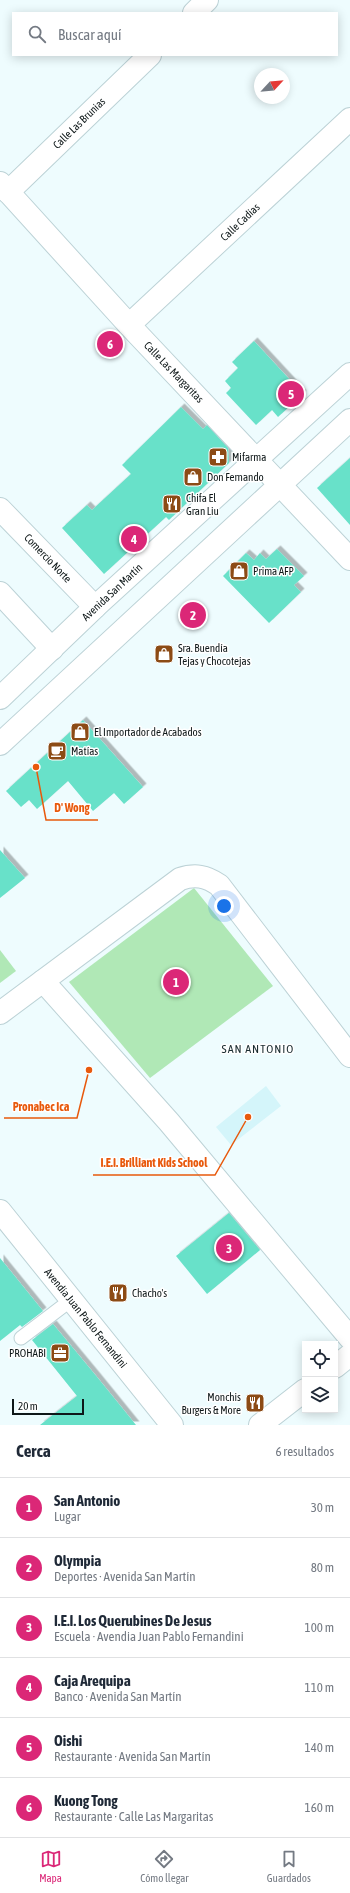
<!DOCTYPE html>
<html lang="es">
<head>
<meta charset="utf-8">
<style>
  :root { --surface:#fff; --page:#f2f2f3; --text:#1f2937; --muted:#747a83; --line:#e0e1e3; --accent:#db2777 }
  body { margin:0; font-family:"Asap Condensed",sans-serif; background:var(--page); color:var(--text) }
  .controls { position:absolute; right:12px; bottom:12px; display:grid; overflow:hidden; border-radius:0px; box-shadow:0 2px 10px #0003 }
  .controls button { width:36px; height:36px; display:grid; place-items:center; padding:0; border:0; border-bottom:1px solid var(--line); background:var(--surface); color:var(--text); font:20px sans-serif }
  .compass { position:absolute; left:254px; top:68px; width:36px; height:36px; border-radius:50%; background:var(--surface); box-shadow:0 2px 10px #0003; rotate:64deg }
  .scale { position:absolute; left:12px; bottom:10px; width:72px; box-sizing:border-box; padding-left:4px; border:2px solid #0e1718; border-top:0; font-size:11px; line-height:14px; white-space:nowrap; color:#0e1718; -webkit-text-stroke:3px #fff; paint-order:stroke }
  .you { position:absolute; left:224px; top:906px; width:14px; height:14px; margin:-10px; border:3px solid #fff; border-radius:50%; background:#1a73e8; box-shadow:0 0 0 6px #1a73e833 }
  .badge { display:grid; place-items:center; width:26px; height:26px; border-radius:50%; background:var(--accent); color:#fff; font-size:13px; font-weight:700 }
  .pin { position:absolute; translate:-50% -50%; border:2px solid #fff; box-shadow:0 1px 4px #0006 }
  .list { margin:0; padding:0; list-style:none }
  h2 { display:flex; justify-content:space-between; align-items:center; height:52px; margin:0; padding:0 16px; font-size:17px }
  h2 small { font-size:13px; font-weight:400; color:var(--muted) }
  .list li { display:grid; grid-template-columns:26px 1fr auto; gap:12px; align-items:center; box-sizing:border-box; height:60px; padding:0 16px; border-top:1px solid var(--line) }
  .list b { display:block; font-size:15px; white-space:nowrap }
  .list p { margin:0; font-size:13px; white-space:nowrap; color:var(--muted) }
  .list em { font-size:13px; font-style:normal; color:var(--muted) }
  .icon { flex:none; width:22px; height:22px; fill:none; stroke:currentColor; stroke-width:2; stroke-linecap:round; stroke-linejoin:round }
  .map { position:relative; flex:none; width:350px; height:1425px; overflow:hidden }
  .search { position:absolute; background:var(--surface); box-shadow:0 2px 10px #0003; left:12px; right:12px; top:12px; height:44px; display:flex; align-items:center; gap:10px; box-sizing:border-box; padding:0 14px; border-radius:0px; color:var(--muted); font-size:15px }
  .sheet { height:412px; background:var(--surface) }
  nav { display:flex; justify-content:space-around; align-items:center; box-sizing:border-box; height:56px; border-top:1px solid var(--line); background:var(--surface); font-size:11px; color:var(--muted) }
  nav a { display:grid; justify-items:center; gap:2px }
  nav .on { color:var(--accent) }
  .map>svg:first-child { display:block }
</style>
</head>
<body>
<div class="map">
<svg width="350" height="1425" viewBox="0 0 350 1425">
  <defs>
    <filter id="shadow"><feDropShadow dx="3.5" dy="-3.5" stdDeviation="0" flood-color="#0004"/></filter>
  </defs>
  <rect width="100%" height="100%" fill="#eefcfe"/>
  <path fill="#d4f5fa" d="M266,1086L281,1106L231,1145L216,1127Z"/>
  <g fill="#b0e8b6">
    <path d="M194,888L273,986L150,1078L69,982Z"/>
    <path d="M0,950L16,971L0,983Z"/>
  </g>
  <g fill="#68e1c9" filter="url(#shadow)">
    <path d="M254,341L303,394L278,417L272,410L256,425L226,393L231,388L225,381L238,368L232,362Z"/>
    <path d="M181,407L203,429L207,425L228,448L229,463L169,520L166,517L104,574L62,528L87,505L92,510L131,474L122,465Z"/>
    <path d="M350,458V525L317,488Z"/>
    <path d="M277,549L304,576L294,585L301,592L269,623L223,576L246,553L254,560L260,553L266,559Z"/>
    <path d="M83,720L143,787L124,804L114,793L93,811L68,781L37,809L29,800L21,807L6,791Z"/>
    <path d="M0,850L25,878L0,898Z"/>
    <path d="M229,1213L260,1250L207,1294L176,1256Z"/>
    <path d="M0,1258L43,1311L22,1327L20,1325L0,1341Z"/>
    <path d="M53,1324L97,1377L136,1425H40L77,1396L32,1340Z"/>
  </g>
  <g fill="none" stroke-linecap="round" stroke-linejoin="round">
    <g stroke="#bcd2d6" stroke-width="15">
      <path id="lane" d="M21,1338L71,1300"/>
    </g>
    <g stroke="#bcd2d6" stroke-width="24">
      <g id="street">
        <path d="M194,13L207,0"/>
        <path d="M0,183L129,325L350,559"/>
        <path d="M8,192L150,55"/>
        <path d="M129,325L350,119"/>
        <path d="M0,509L95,607"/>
        <path d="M0,593L52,649"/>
        <path d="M43,981L169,1122L350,1338"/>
        <path d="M0,1013L180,879C195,874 206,876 219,885L350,1056"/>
        <path d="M0,1211L172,1425"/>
        <path d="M335,1367L350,1355"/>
        <path d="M260,1425L305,1390"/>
      </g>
    </g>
    <g stroke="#bcd2d6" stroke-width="24">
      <g id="secondary">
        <path d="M0,698L95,607L350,374"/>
        <path d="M0,744L350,420"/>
      </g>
    </g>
    <use href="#lane" stroke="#fff" stroke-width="13"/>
    <use href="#street" stroke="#fff" stroke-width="22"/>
    <use href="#secondary" stroke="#fff" stroke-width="22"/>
  </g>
  <defs>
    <g id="pharmacy-square" transform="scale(1)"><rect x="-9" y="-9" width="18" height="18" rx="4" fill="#8c4b15" stroke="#fff"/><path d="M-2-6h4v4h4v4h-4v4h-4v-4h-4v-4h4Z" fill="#fff"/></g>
    <g id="shop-square" transform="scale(1)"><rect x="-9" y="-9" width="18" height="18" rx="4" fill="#8c4b15" stroke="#fff"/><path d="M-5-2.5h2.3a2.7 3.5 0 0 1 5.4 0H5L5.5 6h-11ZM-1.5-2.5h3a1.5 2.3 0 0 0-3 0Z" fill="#fff"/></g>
    <g id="restaurant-square" transform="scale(1)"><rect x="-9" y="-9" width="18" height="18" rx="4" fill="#8c4b15" stroke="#fff"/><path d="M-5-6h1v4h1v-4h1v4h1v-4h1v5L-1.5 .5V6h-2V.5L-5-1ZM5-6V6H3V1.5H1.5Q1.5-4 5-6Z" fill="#fff"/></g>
    <g id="cafe-square" transform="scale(1)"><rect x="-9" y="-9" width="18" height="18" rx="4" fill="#8c4b15" stroke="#fff"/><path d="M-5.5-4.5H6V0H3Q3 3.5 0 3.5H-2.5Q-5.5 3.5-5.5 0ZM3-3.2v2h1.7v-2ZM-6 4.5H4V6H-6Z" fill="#fff"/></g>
    <g id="office-square" transform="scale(1)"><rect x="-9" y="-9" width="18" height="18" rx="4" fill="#8c4b15" stroke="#fff"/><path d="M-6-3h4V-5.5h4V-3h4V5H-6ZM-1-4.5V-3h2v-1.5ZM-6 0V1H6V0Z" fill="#fff"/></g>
  </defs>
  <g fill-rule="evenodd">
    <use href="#pharmacy-square" x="218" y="457"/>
    <use href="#shop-square" x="193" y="477"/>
    <use href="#restaurant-square" x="172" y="504"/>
    <use href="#shop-square" x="239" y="571"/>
    <use href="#shop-square" x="164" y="654"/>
    <use href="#shop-square" x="80" y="732"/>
    <use href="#cafe-square" x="57" y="751"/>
    <use href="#restaurant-square" x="118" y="1293"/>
    <use href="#office-square" x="60" y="1353"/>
    <use href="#restaurant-square" x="255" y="1403"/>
  </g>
  <g text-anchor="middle" stroke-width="3" stroke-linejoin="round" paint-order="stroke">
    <g font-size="11" fill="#0e1718" stroke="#fff">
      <text transform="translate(79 123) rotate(-44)" y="4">Calle Las Brunias</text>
      <text transform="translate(240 222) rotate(-43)" y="4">Calle Cadias</text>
      <text transform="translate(174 372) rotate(46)" y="4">Calle Las Margaritas</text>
      <text transform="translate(48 558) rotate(46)" y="4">Comercio Norte</text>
      <text transform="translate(112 592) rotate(-43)" y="4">Avenida San Martín</text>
      <text transform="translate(86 1318) rotate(51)" y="4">Avendia Juan Pablo Fernandini</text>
    </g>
    <g font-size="11" fill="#0e1718" stroke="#fff" text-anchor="start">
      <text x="232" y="461">Mifarma</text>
      <text x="207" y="481">Don Fernando</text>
      <text x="186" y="502">Chifa El<tspan x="186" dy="13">Gran Liu</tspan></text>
      <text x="253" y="575">Prima AFP</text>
      <text x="178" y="652">Sra. Buendía<tspan x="178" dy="13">Tejas y Chocotejas</tspan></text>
      <text x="94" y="736">El Importador de Acabados</text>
      <text x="71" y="755">Matías</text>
      <text x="132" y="1297">Chacho's</text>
      <text x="46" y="1357" text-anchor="end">PROHABI</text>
      <text x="241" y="1401" text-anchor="end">Monchis<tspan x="241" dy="13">Burgers &amp; More</tspan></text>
    </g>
    <g font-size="12" letter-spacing="1" fill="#1a2c30" stroke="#fff">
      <text x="258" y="1053">SAN ANTONIO</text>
    </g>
  </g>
  <path fill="none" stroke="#e8590c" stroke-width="1.5" d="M36 767L46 820H98M89 1070L77 1118H4M248 1117L215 1175H93"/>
  <g fill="#e8590c" stroke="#fff" stroke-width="1.5">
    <circle cx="36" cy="767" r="4"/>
    <circle cx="89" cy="1070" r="4"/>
    <circle cx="248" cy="1117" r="4"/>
  </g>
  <g font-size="12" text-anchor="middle" font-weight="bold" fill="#e8590c" stroke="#fff" stroke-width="3" stroke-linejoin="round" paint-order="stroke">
    <text x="72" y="812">D' Wong</text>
    <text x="41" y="1111">Pronabec Ica</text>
    <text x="154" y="1167">I.E.I. Brilliant Kids School</text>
  </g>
</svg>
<div class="controls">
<button><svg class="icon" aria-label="locate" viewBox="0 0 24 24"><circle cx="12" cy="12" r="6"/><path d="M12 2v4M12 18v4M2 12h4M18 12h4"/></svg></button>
<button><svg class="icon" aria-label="layers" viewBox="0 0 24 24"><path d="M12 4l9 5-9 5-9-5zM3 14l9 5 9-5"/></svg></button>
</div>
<svg class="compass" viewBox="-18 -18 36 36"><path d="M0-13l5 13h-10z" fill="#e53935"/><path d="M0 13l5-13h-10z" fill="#747a83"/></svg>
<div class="scale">20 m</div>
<div class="you"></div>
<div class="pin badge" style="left:176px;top:982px">1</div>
<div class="pin badge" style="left:193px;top:615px">2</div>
<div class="pin badge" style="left:229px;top:1248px">3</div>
<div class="pin badge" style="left:134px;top:539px">4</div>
<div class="pin badge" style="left:291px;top:394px">5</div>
<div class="pin badge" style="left:110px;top:344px">6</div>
<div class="search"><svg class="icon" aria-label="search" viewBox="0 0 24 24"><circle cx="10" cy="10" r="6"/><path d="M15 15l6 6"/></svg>Buscar aquí</div>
</div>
<section class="sheet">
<h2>Cerca<small>6 resultados</small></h2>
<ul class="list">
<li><span class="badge">1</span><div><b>San Antonio</b><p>Lugar</p></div><em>30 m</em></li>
<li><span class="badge">2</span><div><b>Olympia</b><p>Deportes · Avenida San Martín</p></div><em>80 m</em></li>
<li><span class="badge">3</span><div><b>I.E.I. Los Querubines De Jesus</b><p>Escuela · Avendia Juan Pablo Fernandini</p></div><em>100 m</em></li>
<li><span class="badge">4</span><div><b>Caja Arequipa</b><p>Banco · Avenida San Martín</p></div><em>110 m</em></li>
<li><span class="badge">5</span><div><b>Oishi</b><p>Restaurante · Avenida San Martín</p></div><em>140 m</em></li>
<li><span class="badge">6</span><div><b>Kuong Tong</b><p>Restaurante · Calle Las Margaritas</p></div><em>160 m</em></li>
</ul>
</section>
<nav>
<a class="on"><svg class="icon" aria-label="map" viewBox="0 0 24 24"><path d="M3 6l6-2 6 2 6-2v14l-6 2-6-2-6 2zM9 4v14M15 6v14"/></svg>Mapa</a>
<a><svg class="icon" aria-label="directions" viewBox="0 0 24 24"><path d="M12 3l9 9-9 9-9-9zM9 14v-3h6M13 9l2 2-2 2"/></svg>Cómo llegar</a>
<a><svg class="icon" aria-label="saved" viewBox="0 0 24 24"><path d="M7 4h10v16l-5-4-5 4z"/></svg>Guardados</a>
</nav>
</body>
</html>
